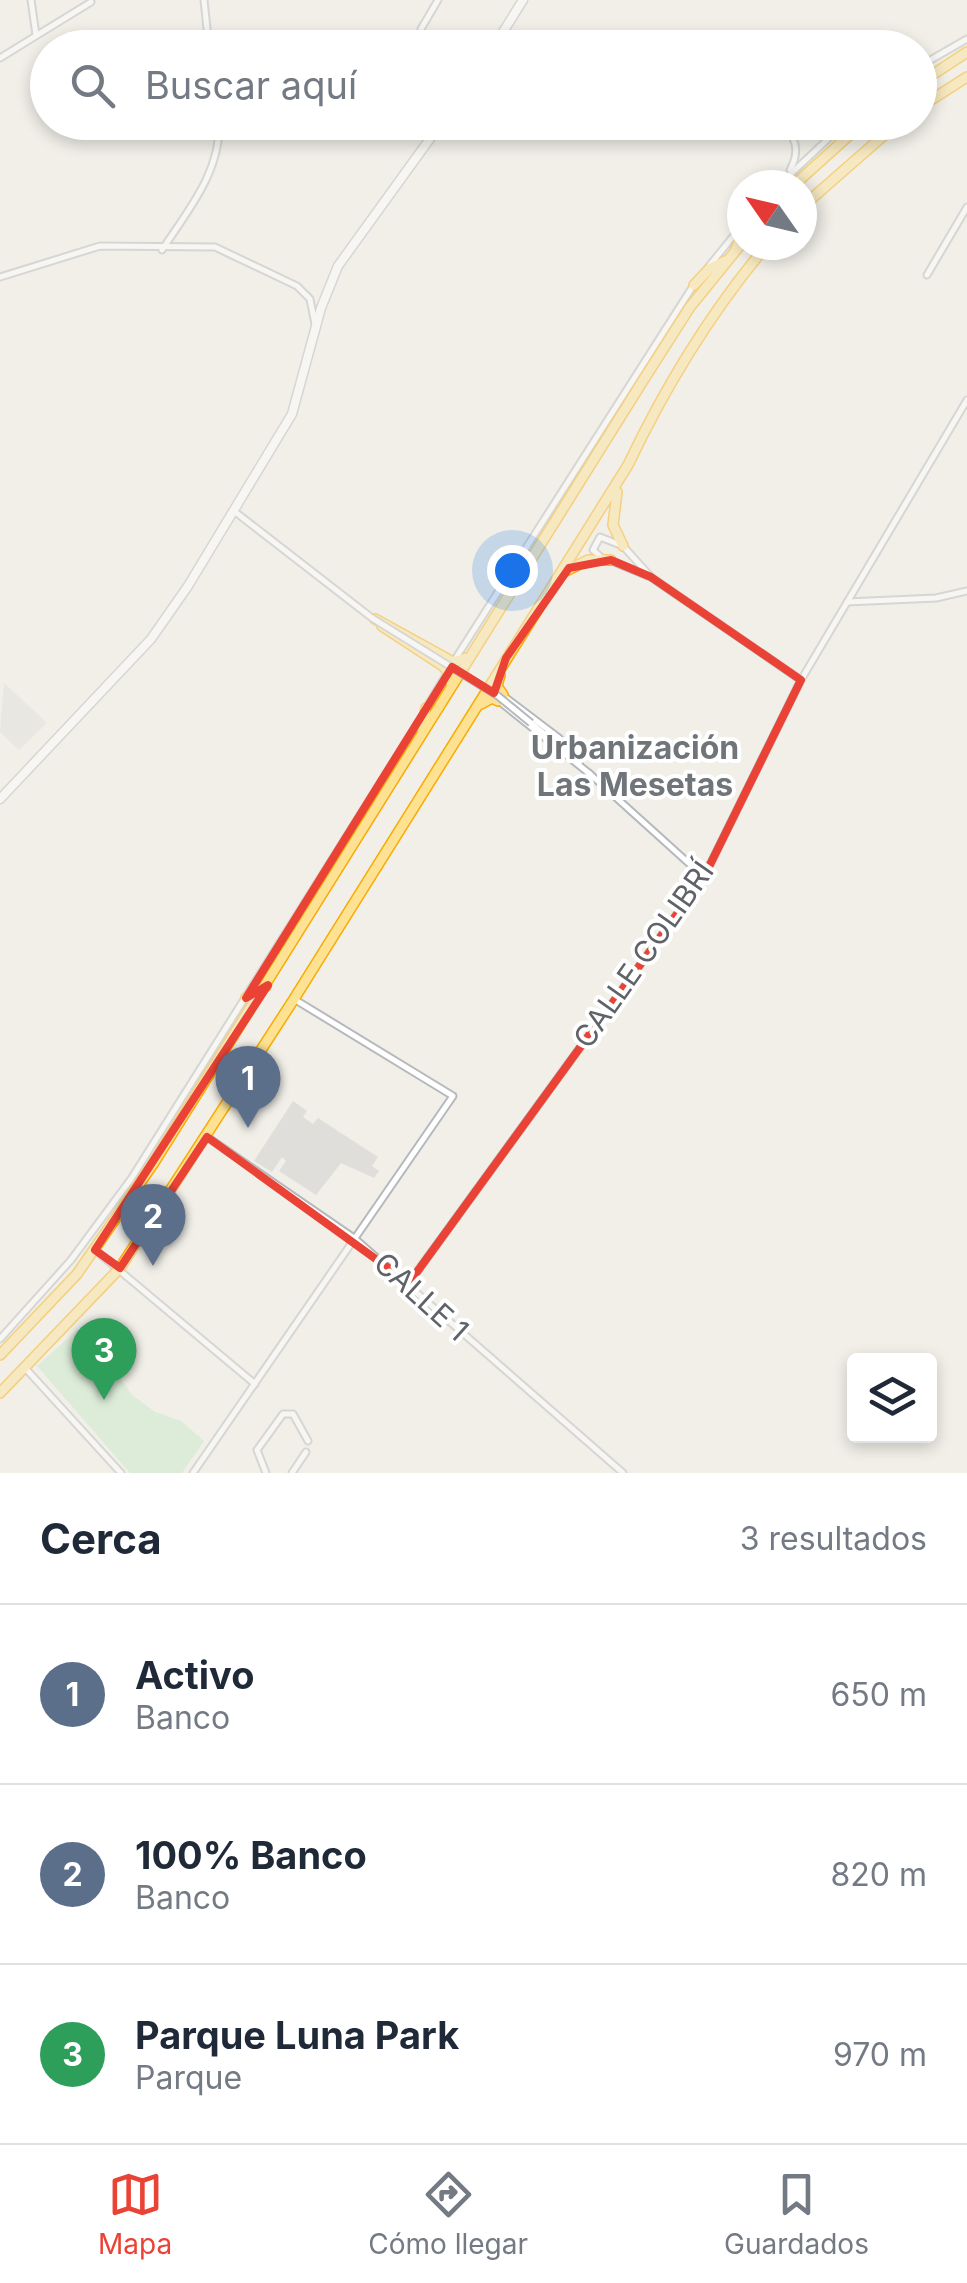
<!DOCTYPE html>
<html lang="es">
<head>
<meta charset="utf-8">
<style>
  :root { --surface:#fff; --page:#f6f6f7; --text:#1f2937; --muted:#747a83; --line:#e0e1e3; --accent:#ea4335 }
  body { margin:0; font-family:Inter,sans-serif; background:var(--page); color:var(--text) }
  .controls { position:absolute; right:30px; bottom:30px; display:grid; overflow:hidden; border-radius:10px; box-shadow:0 5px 15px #0003 }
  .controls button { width:90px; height:90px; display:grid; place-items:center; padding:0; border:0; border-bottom:2px solid var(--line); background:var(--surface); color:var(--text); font:50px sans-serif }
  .compass { position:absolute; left:727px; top:170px; width:90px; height:90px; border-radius:50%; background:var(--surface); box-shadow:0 5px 15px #0003; rotate:304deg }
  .you { position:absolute; left:512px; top:570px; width:35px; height:35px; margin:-25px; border:8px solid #fff; border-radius:50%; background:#1a73e8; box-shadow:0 0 0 15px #1a73e833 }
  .badge { display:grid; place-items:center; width:65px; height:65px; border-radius:50%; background:var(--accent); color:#fff; font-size:32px; font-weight:700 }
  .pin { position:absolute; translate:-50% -82px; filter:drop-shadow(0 2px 5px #0008) }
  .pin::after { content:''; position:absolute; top:52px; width:35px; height:30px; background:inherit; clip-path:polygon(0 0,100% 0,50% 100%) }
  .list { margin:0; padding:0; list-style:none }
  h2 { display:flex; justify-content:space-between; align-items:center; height:130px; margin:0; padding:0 40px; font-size:42px }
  h2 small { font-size:32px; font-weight:400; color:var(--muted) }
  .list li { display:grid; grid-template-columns:65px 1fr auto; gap:30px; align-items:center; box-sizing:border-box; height:180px; padding:0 40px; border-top:2px solid var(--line) }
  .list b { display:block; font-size:38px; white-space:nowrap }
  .list p { margin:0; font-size:32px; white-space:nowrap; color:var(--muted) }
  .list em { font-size:32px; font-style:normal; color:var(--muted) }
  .icon { flex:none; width:55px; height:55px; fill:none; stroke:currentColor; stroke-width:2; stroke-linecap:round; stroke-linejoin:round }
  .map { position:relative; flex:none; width:967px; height:1473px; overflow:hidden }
  .search { position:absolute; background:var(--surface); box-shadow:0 5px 15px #0003; left:30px; right:30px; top:30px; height:110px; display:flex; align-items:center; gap:25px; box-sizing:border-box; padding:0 35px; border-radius:55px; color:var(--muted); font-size:38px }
  .sheet { height:670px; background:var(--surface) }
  nav { display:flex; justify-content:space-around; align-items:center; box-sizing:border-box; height:140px; border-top:2px solid var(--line); background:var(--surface); font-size:28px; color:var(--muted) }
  nav a { display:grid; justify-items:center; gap:5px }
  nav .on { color:var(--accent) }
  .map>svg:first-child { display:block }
</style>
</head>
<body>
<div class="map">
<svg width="967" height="1473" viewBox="0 0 967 1473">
  <rect width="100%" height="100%" fill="#f1efe8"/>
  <g fill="#e0deda">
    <path d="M4,683L47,723L19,750L0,732Z"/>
    <path d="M293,1101L307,1111L303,1117L313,1124L318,1118L378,1157L372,1166L379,1171L374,1178L341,1163L316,1195L279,1171L286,1161L282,1157L272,1172L254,1161Z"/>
  </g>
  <path fill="#c5e8c5" d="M78,1329L102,1351L131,1394L155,1412L181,1421L204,1441L182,1473H130L37,1366Z"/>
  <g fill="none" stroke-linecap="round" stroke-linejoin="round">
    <g stroke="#b5b8bc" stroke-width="9">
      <g id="street">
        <path d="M31,0L36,35"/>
        <path d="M204,0L209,48"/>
        <path d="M421,29L438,0"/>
        <path d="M0,58L91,2"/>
        <path d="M920,66L967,39"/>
        <path d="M479,122L508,133L547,122"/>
        <path d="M778,122C796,135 801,150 790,170"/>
        <path d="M786,122L814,134L840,123"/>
        <path d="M779,185L846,122"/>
        <path d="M162,250C188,210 221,172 219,122"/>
        <path d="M709,266L740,228"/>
        <path d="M927,275L967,207"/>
        <path d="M0,277L100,246L215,247L297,286L310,299L315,324"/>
        <path d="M234,511L372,618"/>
        <path d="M602,558L593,550L600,537L623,546L651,577L801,680"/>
        <path d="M612,561L651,577"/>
        <path d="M847,602L936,598L967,591"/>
        <path d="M454,661L693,286"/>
        <path d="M501,694L559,738L579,763"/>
        <path d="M499,701L590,774"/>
        <path d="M426,708L449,670"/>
        <path d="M531,723L571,756"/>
        <path d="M590,774L704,877"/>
        <path d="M207,1137L354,1238L623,1473"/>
        <path d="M95,1250L255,1384"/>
        <path d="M409,1283L704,877L801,680L967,400"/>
        <path d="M0,1339L71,1260L131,1179L421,718"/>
        <path d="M27,1370L121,1473"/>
        <path d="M193,1473L453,1096L294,999"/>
        <path d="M266,1473L257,1450L283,1414H293L308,1441"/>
        <path d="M292,1473L306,1452"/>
      </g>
    </g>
    <g stroke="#b6babf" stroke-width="11">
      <g id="secondary">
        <path d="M493,48L523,0"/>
        <path d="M0,799L151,639L188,586L292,414L321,308L338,266L442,122"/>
      </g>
    </g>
    <g stroke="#f9ab00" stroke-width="12">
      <g id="highway">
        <path d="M920,83L967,52"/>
        <path d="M920,107L967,77"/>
        <path d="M794,185L864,122"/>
        <path d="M802,207L899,122"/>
        <path d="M736,250L742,229"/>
        <path d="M694,285L709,269L725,261"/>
        <path d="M617,492L613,525L623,546"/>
        <path d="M566,571L588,560H611"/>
        <path d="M375,619L453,662L466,658"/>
        <path d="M382,626L443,666L453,678L451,684"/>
        <path d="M500,675L497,686L503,695"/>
        <path d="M481,704L492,698L498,701"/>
        <path d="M422,730L426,708"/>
        <path d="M246,998L266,986"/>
        <path d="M0,1355L77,1274L153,1164L644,379L690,307L742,243"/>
        <path d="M0,1393L120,1268L294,999L628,465C666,385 710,313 767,245"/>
      </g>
    </g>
    <use href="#street" stroke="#fff" stroke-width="5"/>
    <use href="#secondary" stroke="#fff" stroke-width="8"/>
    <use href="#highway" stroke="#fde293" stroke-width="9"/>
    <g stroke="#b5b8bc" stroke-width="9" stroke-linecap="butt">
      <path id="street-bridge" d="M372,618L498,696L531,723"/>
    </g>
    <use href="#street-bridge" stroke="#fff" stroke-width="5"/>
  </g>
  <path d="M0 0H967V1473H0ZM611,560L651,577L801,680L704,877L409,1283L207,1137L120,1268L95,1250L268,985L246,998L452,667L494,693L506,658L569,568Z" fill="#f1efe8" fill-opacity=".55" fill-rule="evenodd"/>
  <path fill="none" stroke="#ea4335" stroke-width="8" stroke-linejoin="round" d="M611,560L651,577L801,680L704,877L409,1283L207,1137L120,1268L95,1250L268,985L246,998L452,667L494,693L506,658L569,568Z"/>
  <g text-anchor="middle" stroke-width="8" stroke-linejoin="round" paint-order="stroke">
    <g font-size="30" fill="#5f6368" stroke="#fff">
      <text transform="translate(644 955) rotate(-55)" y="10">CALLE COLIBRÍ</text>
      <text transform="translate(421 1297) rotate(42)" y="10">CALLE 1</text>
    </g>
    <g font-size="32" font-weight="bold" fill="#70757a" stroke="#fff">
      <text x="635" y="759">Urbanización<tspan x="635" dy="37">Las Mesetas</tspan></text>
    </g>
  </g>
</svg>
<div class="controls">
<button><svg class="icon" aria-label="layers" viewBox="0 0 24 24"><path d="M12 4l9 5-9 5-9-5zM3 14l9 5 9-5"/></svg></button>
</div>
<svg class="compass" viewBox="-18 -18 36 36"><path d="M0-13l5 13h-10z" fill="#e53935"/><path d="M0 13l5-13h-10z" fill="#747a83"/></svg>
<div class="you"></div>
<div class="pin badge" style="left:248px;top:1128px;background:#5c6f8a">1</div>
<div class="pin badge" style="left:153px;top:1266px;background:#5c6f8a">2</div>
<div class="pin badge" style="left:104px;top:1400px;background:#2e9e5b">3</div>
<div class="search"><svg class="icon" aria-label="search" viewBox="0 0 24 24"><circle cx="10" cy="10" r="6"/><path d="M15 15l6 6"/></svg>Buscar aquí</div>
</div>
<section class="sheet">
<h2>Cerca<small>3 resultados</small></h2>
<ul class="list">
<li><span class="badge" style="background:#5c6f8a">1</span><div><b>Activo</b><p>Banco</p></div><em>650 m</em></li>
<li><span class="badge" style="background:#5c6f8a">2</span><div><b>100% Banco</b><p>Banco</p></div><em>820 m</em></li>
<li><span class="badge" style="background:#2e9e5b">3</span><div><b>Parque Luna Park</b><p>Parque</p></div><em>970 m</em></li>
</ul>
</section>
<nav>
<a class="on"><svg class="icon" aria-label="map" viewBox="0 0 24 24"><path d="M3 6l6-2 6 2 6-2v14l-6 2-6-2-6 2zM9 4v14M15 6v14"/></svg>Mapa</a>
<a><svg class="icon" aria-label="directions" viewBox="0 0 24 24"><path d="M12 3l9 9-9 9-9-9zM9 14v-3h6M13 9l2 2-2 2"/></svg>Cómo llegar</a>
<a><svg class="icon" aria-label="saved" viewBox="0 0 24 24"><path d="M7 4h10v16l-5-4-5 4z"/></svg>Guardados</a>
</nav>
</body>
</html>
